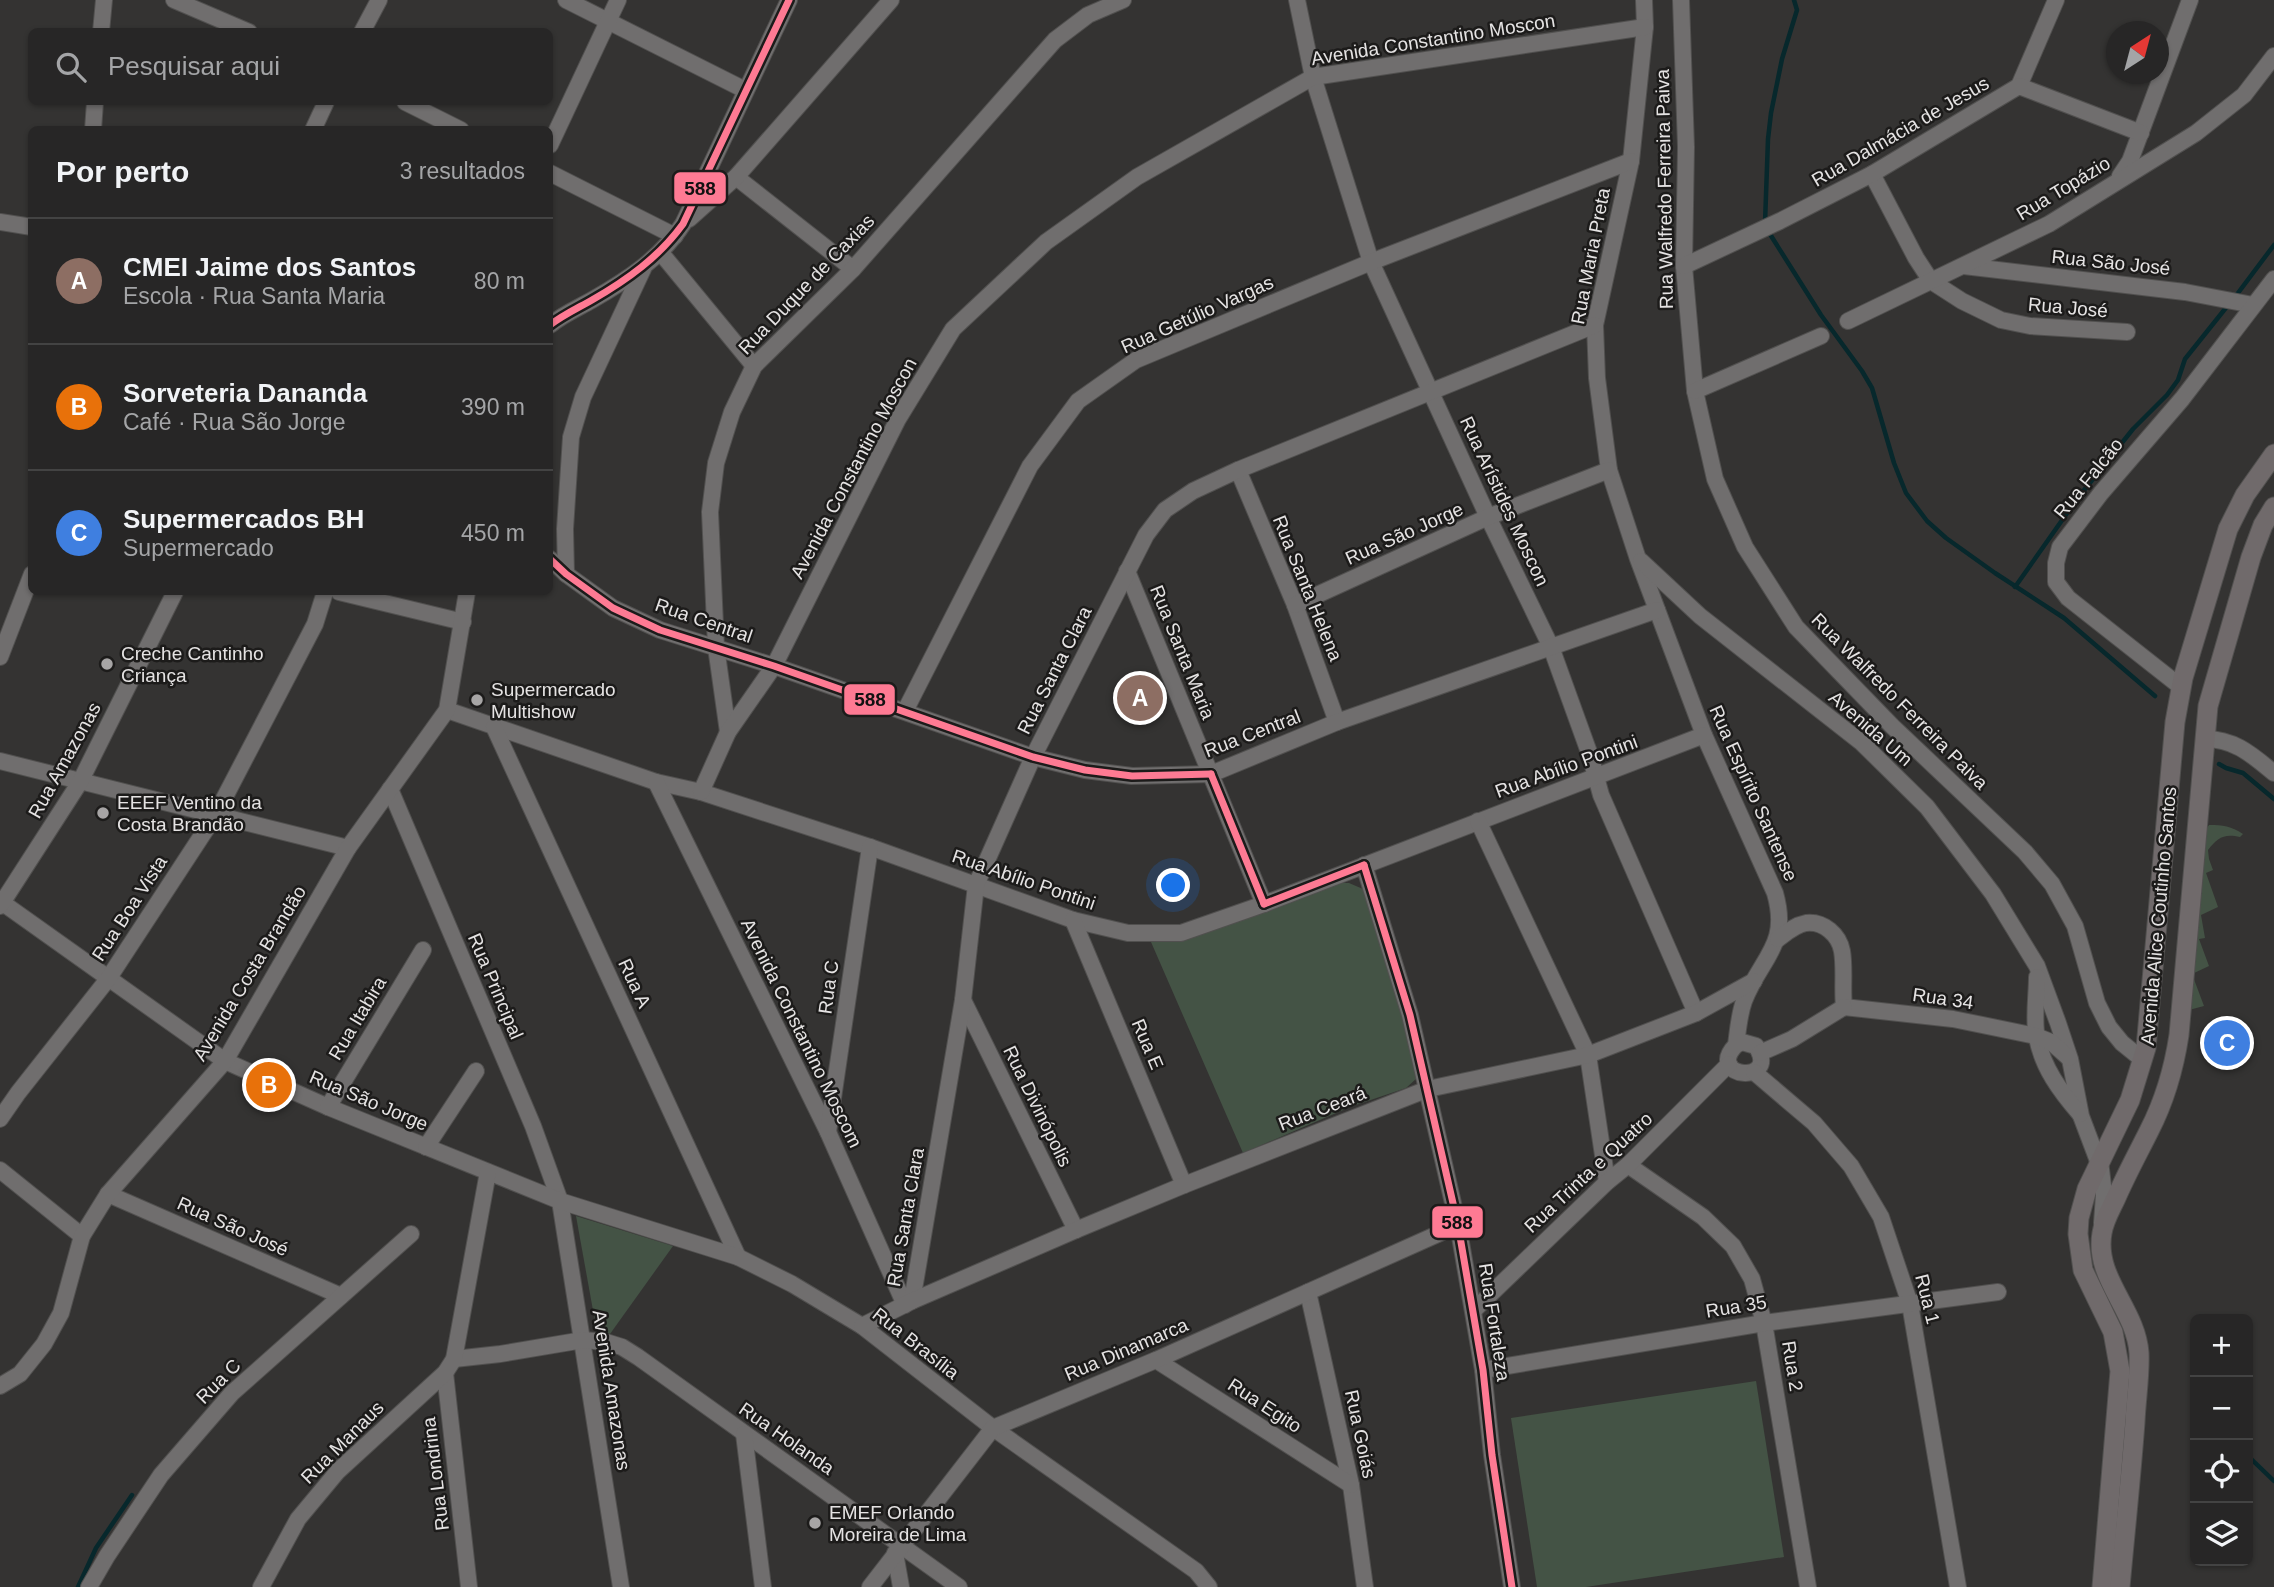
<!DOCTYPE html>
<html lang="pt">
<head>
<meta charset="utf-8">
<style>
  :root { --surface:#272626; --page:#2f2e2e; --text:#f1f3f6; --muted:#a4a5a7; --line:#434343; --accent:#bca0f2 }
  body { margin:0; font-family:Helvetica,sans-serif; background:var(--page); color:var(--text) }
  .controls { position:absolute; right:21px; bottom:21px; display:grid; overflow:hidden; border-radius:10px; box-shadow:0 2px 5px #0004 }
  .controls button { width:63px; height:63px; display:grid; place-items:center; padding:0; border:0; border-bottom:2px solid var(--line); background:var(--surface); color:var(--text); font:35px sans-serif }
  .compass { position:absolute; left:2106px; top:21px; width:63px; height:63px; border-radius:50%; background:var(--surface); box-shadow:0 2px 5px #0004; rotate:36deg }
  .you { position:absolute; left:1174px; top:886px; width:24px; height:24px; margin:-18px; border:5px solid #fff; border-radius:50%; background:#1a73e8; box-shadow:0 0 0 10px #1a73e833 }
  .badge { display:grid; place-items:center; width:46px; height:46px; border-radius:50%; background:var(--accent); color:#fff; font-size:23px; font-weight:700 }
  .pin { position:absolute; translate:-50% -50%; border:4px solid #fff; box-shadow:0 2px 7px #0006 }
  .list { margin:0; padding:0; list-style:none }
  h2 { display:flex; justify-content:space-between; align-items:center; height:91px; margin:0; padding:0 28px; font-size:30px }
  h2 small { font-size:23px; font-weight:400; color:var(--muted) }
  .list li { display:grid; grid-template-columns:46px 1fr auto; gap:21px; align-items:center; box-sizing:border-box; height:126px; padding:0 28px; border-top:2px solid var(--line) }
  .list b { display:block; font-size:26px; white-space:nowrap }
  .list p { margin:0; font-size:23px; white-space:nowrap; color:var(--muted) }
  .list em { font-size:23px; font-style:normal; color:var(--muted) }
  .icon { flex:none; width:38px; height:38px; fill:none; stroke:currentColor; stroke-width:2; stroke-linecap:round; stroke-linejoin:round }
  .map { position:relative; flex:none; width:2274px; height:1587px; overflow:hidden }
  .search { position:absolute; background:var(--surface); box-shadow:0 2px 5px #0004; left:28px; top:28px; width:525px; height:77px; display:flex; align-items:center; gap:18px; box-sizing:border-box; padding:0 24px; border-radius:10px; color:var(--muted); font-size:26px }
  .panel { position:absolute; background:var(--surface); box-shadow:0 2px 5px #0004; left:28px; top:126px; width:525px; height:469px; border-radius:10px }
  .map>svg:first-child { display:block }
</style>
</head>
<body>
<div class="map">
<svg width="2274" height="1587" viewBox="0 0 2274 1587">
  <rect width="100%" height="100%" fill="#343332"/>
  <g fill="#445345">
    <path d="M2209,825C2223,825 2231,826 2243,834L2240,837C2224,833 2217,838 2208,850L2209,859L2213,870L2206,873L2218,907L2201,915L2205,938L2199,939L2209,966L2192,974L2204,1006L2189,1010L2206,829Z"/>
    <path d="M1342,883H1349L1363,889L1385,932L1417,1078L1406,1088L1350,1107L1243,1153L1151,942L1188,938Z"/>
    <path d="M576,1216L673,1246L610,1334L596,1327Z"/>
    <path d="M1756,1381L1784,1557L1586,1587H1537L1511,1418Z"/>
  </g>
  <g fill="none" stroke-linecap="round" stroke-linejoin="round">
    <g stroke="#07282c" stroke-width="4.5">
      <path d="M1765,223L1768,139L1771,113L1782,59L1797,10L1794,0"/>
      <path d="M1768,231L1821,315L1862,371L1872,388L1894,463L1906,493L1927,521L1946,538L1995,573L2064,618L2155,696"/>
      <path d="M2235,297L2274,245"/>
      <path d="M2015,587L2077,499L2133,429L2167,395L2178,380L2185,359L2229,304"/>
      <path d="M2219,764L2226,768L2243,773L2274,799"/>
      <path d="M2248,1456L2274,1481"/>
      <path d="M78,1587L96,1548L132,1495"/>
    </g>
    <g stroke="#51504f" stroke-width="18">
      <g id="minor">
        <path d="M174,0L249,32"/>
        <path d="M566,0L745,90"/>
        <path d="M1297,0L1313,77L1371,262L1488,517L1551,647L1590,755L1601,795L1696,1013"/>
        <path d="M1644,0L1645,27L1631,161L1595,325L1597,378L1609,470L1638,559L1704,735L1775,893C1790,946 1761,957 1744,1001C1739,1015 1738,1030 1736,1045C1704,1078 1781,1086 1756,1046L1742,1042L1736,1045"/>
        <path d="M1681,0L1686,147L1684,266L1695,391L1715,479L1745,547L1796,627L1892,726L2025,852L2052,884L2075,926L2097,1003L2109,1027L2122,1043L2143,1060"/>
        <path d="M101,32L104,0"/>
        <path d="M362,32L379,0"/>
        <path d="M2019,86L2056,0"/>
        <path d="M405,102L461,130"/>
        <path d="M93,130L95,102"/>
        <path d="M313,130L326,102"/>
        <path d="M550,145L618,0"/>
        <path d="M550,173L675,236"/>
        <path d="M1872,174L1916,258L1931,281L1962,301L2001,320L2030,326L2127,332"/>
        <path d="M2120,176L2130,161L2190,0"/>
        <path d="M736,177L853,269"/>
        <path d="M689,219L736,177L891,0"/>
        <path d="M0,222L32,227"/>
        <path d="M661,253L754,366"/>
        <path d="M1684,266L1780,221L1872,174L2019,86L2141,133"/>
        <path d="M1964,266L2185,292L2253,305"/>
        <path d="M1848,321L2049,224L2196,133L2244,95L2274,56"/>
        <path d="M550,325C562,315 578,308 592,300C627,280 661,258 683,224L789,0"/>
        <path d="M1695,391L1821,336"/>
        <path d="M1238,470L1295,605L1337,722"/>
        <path d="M550,559L566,574L613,608L660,630L774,666L1033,757L1085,770L1132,776L1211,774L1337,722L1657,610"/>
        <path d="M1641,561L1700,616L1862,743L1927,807L1993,894L2037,966L2058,1023L2070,1059L2081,1116L2101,1169L2104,1195L2102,1223"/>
        <path d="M1127,571L1264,904"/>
        <path d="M566,574L565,529L571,437L583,397L643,269"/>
        <path d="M339,592L463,622"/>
        <path d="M1295,605L1488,517L1609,470"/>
        <path d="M0,657L32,574"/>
        <path d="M2181,687L2068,598L2056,582V563L2060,547L2101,493L2182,399L2274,279"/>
        <path d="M447,710L656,782L701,792L870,847L1073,920L1128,933H1181L1264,904L1704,735"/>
        <path d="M905,711L1030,466L1078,401L1136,360L1371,262L1631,161"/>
        <path d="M494,727L738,1257"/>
        <path d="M728,732L716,647L710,512L716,463L732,412L754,366L853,269L1055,40L1088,15L1123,0"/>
        <path d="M2205,739C2235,739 2252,755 2274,773"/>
        <path d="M0,761L348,848"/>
        <path d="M656,782L828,1132L905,1305"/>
        <path d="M390,789L533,1126L560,1201L621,1587"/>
        <path d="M701,792L728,732L774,666L898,419L953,329L1046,242L1137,177L1313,77L1645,27"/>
        <path d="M1478,821L1588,1055L1607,1182"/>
        <path d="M1364,865L1410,1015L1458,1225L1483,1370L1492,1455L1512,1587"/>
        <path d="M0,901L225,1061L328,1107L560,1201L738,1257L792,1284L862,1326L993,1428L1196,1571L1209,1587"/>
        <path d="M0,906L80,782L175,592"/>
        <path d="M1073,920L1184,1185"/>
        <path d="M1778,939C1786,933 1795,925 1806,923C1824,921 1839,935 1842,951C1845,969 1842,988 1844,1007"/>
        <path d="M2037,977C2037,995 2033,1021 2037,1038C2043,1068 2060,1091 2080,1114"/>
        <path d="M963,1000L1076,1230"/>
        <path d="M1844,1007L1953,1019L2036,1036L2051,1042L2069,1058"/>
        <path d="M1760,1053L1792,1039L1844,1007"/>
        <path d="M1754,1072L1814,1123L1851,1166L1881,1217L1910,1304L1958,1587"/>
        <path d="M328,1107L423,950"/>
        <path d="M0,1119L18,1093L108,979L216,814L315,624L325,592"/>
        <path d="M828,1132L870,847"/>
        <path d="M426,1147L476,1071"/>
        <path d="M1628,1165L1703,1217L1733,1246L1752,1279L1764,1323L1808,1587"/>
        <path d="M0,1170L82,1236"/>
        <path d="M108,1194L341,1296"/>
        <path d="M1308,1292L1351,1485L1365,1587"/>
        <path d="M912,1301L963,1000L976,885L1033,757L1146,535L1165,510L1193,491L1238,470L1595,325"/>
        <path d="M1474,1310L1607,1182L1628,1165L1729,1064"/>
        <path d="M862,1326L912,1301L1076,1230L1184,1185L1428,1089L1588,1055L1696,1013L1754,981"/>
        <path d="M454,1359L500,1354L583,1340L606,1342L622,1347L638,1357L959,1587"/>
        <path d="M1156,1360L1351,1485"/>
        <path d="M1483,1370L1764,1323L1998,1292"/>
        <path d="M445,1373L469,1587"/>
        <path d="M0,1386L20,1374L44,1344L61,1313L82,1236L108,1194L225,1061L348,848L447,710L467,592"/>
        <path d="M744,1434L763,1587"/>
        <path d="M895,1553L901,1587"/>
        <path d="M89,1587L107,1556L161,1475L232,1393L411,1234"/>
        <path d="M261,1587L298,1519L338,1471L445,1373L454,1359L488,1172"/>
        <path d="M870,1587L993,1428L1156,1360L1458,1225"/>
      </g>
    </g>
    <g stroke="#51504f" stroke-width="21">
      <g id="major">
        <path d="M2102,1587L2120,1371L2113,1332L2083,1270L2078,1234L2079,1218L2087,1189L2130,1100L2146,1048L2175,722L2183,678L2228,529L2245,495L2274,454"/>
        <path d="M2120,1587C2125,1532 2131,1477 2135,1422C2136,1399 2140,1375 2139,1353C2136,1309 2094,1278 2102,1233C2104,1220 2111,1209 2116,1198C2126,1175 2138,1153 2149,1131C2165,1100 2174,1068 2179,1035L2208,706L2251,557L2263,525L2274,507"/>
      </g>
    </g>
    <use href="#minor" stroke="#706e6e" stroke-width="16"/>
    <use href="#major" stroke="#706a6b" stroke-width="19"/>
    <g stroke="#1c1b1a" stroke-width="12">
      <g id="bus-1">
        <path d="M550,325C563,315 578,308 592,300C627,280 659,257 683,224L789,0"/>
        <path d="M550,559L566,574L613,608L660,630L774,666L1033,757L1085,770L1132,776L1211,774"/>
        <path d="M1211,774L1264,904"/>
        <path d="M1364,865L1410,1015L1458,1225L1483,1370L1492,1455L1512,1587"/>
        <path d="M1264,904L1364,865"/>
      </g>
    </g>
    <use href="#bus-1" stroke="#fe7a93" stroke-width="7"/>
  </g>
  <g fill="#a7a5a5" stroke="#1c1b1a" stroke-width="2.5">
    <circle cx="107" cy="664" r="7"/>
    <circle cx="477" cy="700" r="7"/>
    <circle cx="103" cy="813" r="7"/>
    <circle cx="815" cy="1523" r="7"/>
  </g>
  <g text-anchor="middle" stroke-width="5" stroke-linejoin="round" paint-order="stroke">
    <g font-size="19" fill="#e5e3e3" stroke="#1c1b1a">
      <text transform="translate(1433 39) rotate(-9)" y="7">Avenida Constantino Moscon</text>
      <text transform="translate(1900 131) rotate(-30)" y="7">Rua Dalmácia de Jesus</text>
      <text transform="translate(2063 188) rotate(-31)" y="7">Rua Topázio</text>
      <text transform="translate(1664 189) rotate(-91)" y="7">Rua Walfredo Ferreira Paiva</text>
      <text transform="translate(1590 256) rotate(-79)" y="7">Rua Maria Preta</text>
      <text transform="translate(2111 262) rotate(6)" y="7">Rua São José</text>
      <text transform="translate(806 284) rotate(-46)" y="7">Rua Duque de Caxias</text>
      <text transform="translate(2068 307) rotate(5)" y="7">Rua José</text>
      <text transform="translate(1197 314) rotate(-24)" y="7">Rua Getúlio Vargas</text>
      <text transform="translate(853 468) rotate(-62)" y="7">Avenida Constantino Moscon</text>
      <text transform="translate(2088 478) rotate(-51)" y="7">Rua Falcão</text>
      <text transform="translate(1505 501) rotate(65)" y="7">Rua Arístides Moscon</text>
      <text transform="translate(1404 533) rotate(-24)" y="7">Rua São Jorge</text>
      <text transform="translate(1308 588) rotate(68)" y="7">Rua Santa Helena</text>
      <text transform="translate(704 620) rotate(19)" y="7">Rua Central</text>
      <text transform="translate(1183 652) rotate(68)" y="7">Rua Santa Maria</text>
      <text transform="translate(1054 670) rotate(-63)" y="7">Rua Santa Clara</text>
      <text transform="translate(1900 701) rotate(45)" y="7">Rua Walfredo Ferreira Paiva</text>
      <text transform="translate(1871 728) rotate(41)" y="7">Avenida Um</text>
      <text transform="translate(1252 733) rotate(-21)" y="7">Rua Central</text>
      <text transform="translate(64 760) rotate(-61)" y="7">Rua Amazonas</text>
      <text transform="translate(1566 766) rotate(-20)" y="7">Rua Abílio Pontini</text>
      <text transform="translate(1754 793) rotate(66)" y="7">Rua Espírito Santense</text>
      <text transform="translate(1024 879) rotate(19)" y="7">Rua Abílio Pontini</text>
      <text transform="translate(129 908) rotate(-57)" y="7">Rua Boa Vista</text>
      <text transform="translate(2158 916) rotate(-85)" y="7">Avenida Alice Coutinho Santos</text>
      <text transform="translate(249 973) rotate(-59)" y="7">Avenida Costa Brandão</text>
      <text transform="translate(635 983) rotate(65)" y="7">Rua A</text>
      <text transform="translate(496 986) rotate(67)" y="7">Rua Principal</text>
      <text transform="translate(828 987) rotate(-82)" y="7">Rua C</text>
      <text transform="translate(1943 998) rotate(8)" y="7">Rua 34</text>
      <text transform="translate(357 1018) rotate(-59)" y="7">Rua Itabira</text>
      <text transform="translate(802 1033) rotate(64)" y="7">Avenida Constantino Moscom</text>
      <text transform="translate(1148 1044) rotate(67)" y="7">Rua E</text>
      <text transform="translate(369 1100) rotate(23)" y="7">Rua São Jorge</text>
      <text transform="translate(1038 1106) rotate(64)" y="7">Rua Divinópolis</text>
      <text transform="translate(1322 1108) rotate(-21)" y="7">Rua Ceará</text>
      <text transform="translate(1588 1172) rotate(-43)" y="7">Rua Trinta e Quatro</text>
      <text transform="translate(905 1217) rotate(-80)" y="7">Rua Santa Clara</text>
      <text transform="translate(233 1226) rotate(24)" y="7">Rua São José</text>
      <text transform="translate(1928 1299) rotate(76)" y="7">Rua 1</text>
      <text transform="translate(1736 1306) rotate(-9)" y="7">Rua 35</text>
      <text transform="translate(1495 1322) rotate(81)" y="7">Rua Fortaleza</text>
      <text transform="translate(916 1343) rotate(38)" y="7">Rua Brasília</text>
      <text transform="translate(1126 1349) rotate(-23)" y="7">Rua Dinamarca</text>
      <text transform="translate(1793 1366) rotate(81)" y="7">Rua 2</text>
      <text transform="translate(218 1381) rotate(-45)" y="7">Rua C</text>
      <text transform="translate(612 1390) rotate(81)" y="7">Avenida Amazonas</text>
      <text transform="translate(1265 1405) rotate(33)" y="7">Rua Egito</text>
      <text transform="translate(1361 1434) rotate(78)" y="7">Rua Goiás</text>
      <text transform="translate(787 1438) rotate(35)" y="7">Rua Holanda</text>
      <text transform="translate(342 1442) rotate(-45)" y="7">Rua Manaus</text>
      <text transform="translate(435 1474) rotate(-97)" y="7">Rua Londrina</text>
    </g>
    <g font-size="19" fill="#e5e3e3" stroke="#1c1b1a" text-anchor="start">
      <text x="121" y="660">Creche Cantinho<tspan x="121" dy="22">Criança</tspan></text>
      <text x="491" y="696">Supermercado<tspan x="491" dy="22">Multishow</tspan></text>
      <text x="117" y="809">EEEF Ventino da<tspan x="117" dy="22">Costa Brandão</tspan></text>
      <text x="829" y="1519">EMEF Orlando<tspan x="829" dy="22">Moreira de Lima</tspan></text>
    </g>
  </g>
  <g stroke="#1c1b1a" stroke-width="2.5">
    <rect x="673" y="171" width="54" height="34" rx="7" fill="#fe7a93"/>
    <rect x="843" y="683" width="53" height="33" rx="7" fill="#fe7a93"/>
    <rect x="1431" y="1205" width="53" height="34" rx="7" fill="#fe7a93"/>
  </g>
  <g font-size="19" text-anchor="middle" font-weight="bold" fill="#111">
    <text x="700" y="195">588</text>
    <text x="870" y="706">588</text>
    <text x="1457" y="1229">588</text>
  </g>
</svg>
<div class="controls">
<button>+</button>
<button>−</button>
<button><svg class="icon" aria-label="locate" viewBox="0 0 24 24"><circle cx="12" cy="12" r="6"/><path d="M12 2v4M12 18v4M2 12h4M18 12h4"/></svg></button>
<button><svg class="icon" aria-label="layers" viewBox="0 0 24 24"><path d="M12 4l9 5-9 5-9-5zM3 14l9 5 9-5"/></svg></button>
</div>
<svg class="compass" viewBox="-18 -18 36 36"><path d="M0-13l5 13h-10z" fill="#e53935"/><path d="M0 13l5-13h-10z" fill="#a4a5a7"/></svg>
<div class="you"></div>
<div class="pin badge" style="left:1140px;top:698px;background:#8d6e63">A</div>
<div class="pin badge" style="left:269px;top:1085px;background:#e8710a">B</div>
<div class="pin badge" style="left:2227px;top:1043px;background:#3f7fe0">C</div>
<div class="search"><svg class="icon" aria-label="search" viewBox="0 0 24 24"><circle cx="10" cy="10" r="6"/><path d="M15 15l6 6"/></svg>Pesquisar aqui</div>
<section class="panel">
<h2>Por perto<small>3 resultados</small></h2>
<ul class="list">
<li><span class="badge" style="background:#8d6e63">A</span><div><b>CMEI Jaime dos Santos</b><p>Escola · Rua Santa Maria</p></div><em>80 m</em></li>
<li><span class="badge" style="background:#e8710a">B</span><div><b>Sorveteria Dananda</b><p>Café · Rua São Jorge</p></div><em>390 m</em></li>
<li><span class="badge" style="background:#3f7fe0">C</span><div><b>Supermercados BH</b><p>Supermercado</p></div><em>450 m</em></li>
</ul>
</section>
</div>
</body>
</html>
